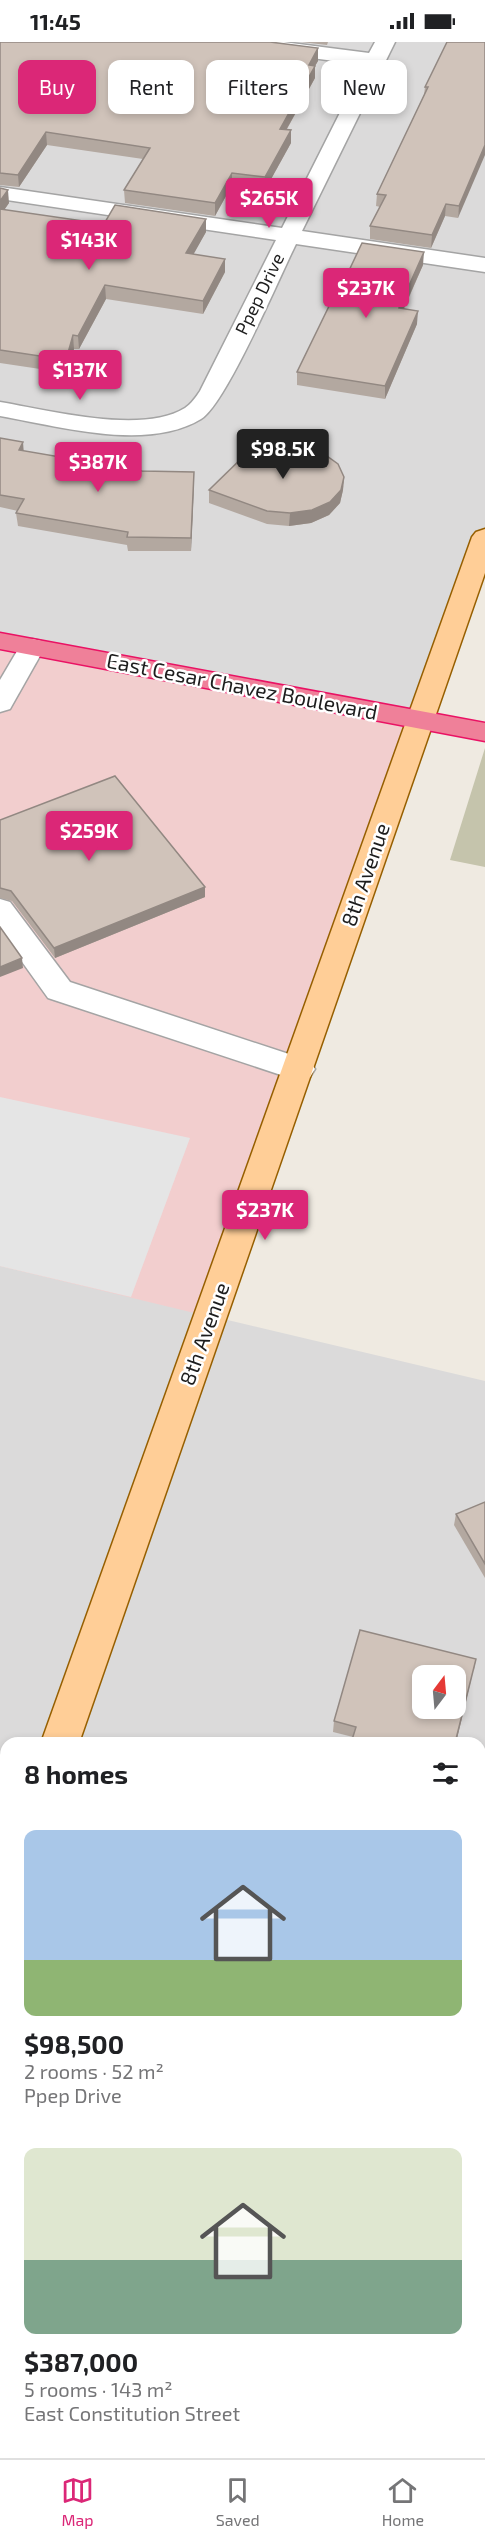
<!DOCTYPE html>
<meta charset="utf-8">
<style>
:root{--surface:#fff;--page:#f2f2f2;--text:#202124;--muted:#757577;--line:#e0e0e0;--accent:#db2777}
body{margin:0;font-family:"Exo 2",sans-serif;background:var(--page);color:var(--text);height:100vh;display:flex;flex-direction:column;font-size:22px;white-space:nowrap}
*{box-sizing:border-box;margin:0}
p{font-size:20px;color:var(--muted)}
.icon{flex:none;width:33px;height:33px;fill:none;stroke:currentColor;stroke-width:2;stroke-linecap:round;stroke-linejoin:round}
.map{position:relative;flex:1;overflow:hidden}
.sheet{position:absolute;left:0px;top:1695px;width:486px;height:722px;display:flex;flex-direction:column;background:var(--surface);border-radius:18px 18px 0 0;box-shadow:0 3px 9px #0003}
.sheet>*{flex:none}
.hud{position:absolute;left:18px;top:18px;width:450px;height:54px;display:flex;gap:12px}
.needle{width:39px;rotate:16deg}
.controls{position:absolute;left:412px;top:1623px;display:grid;gap:12px}
.controls a{display:grid;place-items:center;width:54px;height:54px;border-radius:12px;background:var(--surface);box-shadow:0 3px 9px #0003;font-size:30px}
.price{position:absolute;translate:-50% -51px;padding:0 14px;border-radius:6px;background:var(--accent);color:#fff;font-size:20px;line-height:39px;filter:drop-shadow(0 2px 3px #0008)}
.price::after{content:'';position:absolute;left:50%;top:36px;width:18px;height:14px;margin-left:-9px;background:inherit;clip-path:polygon(0 0,100% 0,50% 100%)}
.price.current{background:#222;color:#fff}
ul{padding:0;list-style:none}
li{display:grid;align-content:center;gap:12px;height:318px;padding:0 24px}
li span{display:grid;place-items:center;height:186px;border-radius:12px;color:#555}
li>.icon{margin-inline-start:auto}
span .icon{width:108px;height:108px;fill:#fffc;stroke-width:1}
li b{font-size:26px}
h2{display:flex;justify-content:space-between;align-items:center;height:72px;padding:0 24px;font-size:26px}
.chip{padding:0 21px;border-radius:12px;background:var(--surface);box-shadow:0 3px 9px #0003;font-size:21px;line-height:54px}
.chip.current{background:var(--accent);color:#fff}
.status{display:flex;justify-content:space-between;align-items:center;height:42px;padding:0 30px;background:var(--surface);direction:ltr}
.status svg{height:16px;fill:currentColor}
.menu{display:flex;justify-content:space-around;align-items:center;height:84px;border-top:2px solid var(--line);background:var(--surface);font-size:16px;color:var(--muted)}
.menu a{display:grid;justify-items:center;gap:3px}
.menu .current{color:var(--accent)}
.map>svg:first-child{display:block}
</style>
<div class="status"><b>11:45</b><svg viewBox="0 0 49 12"><path d="M0 12V9h3v3zM5 12V6h3v6zM10 12V3h3v9zM15 12V0h3v12zM26 1h20v11H26zM47 4h2v5h-2z"/></svg></div>
<div class="map">
<svg width="485" height="2416" viewBox="0 0 485 2416">
<rect width="100%" height="100%" fill="#efeae1"/>
<g fill="#dbdada" fill-rule="evenodd">
<path d="M0 0H485V498L421 678 0 602Z"/>
<path d="M0 1224 485 1339V2416H0ZM423 1634H456V1666H423ZM6 1701H480V2410H6Z"/>
</g>
<path fill="#f2cece" d="M0 602 421 678 211 1275 0 1224Z"/>
<path fill="#c5c4ac" d="M485 706V825L450 818Z"/>
<path fill="#e5e5e5" d="M0 1055 190 1096 131 1255 0 1224Z"/>
<g fill="none" stroke-linecap="round" stroke-linejoin="round">
<defs>
<g id="minor">
<path d="M228 0H283L369 11 375 0H395L302 189 485 216V230L296 202C280 234 226 362 201 377 147 410 58 384 0 374V360C48 368 142 393 185 366 191 362 196 355 200 349L276 198 0 157V145L282 186 364 23 238 6 231 4Z"/>
<path d="M32 597 41 599 45 605 10 667 0 670V638L23 599Z"/>
<path d="M0 857 10 860 70 940 310 1019 315 1027 310 1035 299 1039 48 956 0 889Z"/>
<path d="M0 2347 6 2348V2394L0 2393Z"/>
<path d="M485 2366V2416H457L458 2410H480V2368Z"/>
<path d="M106 2410H168L170 2416H108Z"/>
</g>
<g id="major">
<path d="M485 487V531L79 1701H41L472 495 476 490Z"/>
<path d="M6 1833V1886L0 1889V1835Z"/>
</g>
<path id="highway" d="M0 591 485 681V699L0 607Z"/>
</defs>
<use href="#minor" stroke="#a4a4a4" stroke-width="3"/>
<use href="#major" stroke="#965f00" stroke-width="3"/>
<use href="#highway" stroke="#ea1264" stroke-width="3"/>
<use href="#minor" fill="#fff" fill-rule="evenodd"/>
<use href="#major" fill="#ffce97" fill-rule="evenodd"/>
<use href="#highway" fill="#ef8099" fill-rule="evenodd"/>
</g>
<g fill="#b3a8a0">
<path d="M0 0 318 19 315 24V36L287 87 291 101 265 148 232 143 215 174 125 161 124 148 143 117 47 103 19 145 0 143Z"/>
<path d="M301 0H328L327 3Z"/>
<path d="M485 0 458 176 445 174 431 206 370 197V184L380 165 376 164 377 152 424 53 425 45Z"/>
<path d="M0 146 9 161 4 168 104 182 206 177V190L193 212 225 230 203 272 106 257 79 307H74L67 331 0 321Z"/>
<path d="M423 223 404 267 417 282 385 357 297 343V330L336 256Z"/>
<path d="M0 396 24 409 142 429 194 430 191 509H128L127 503 18 484 16 471 18 469 0 465Z"/>
<path d="M344 435 343 448 340 461 329 473 311 481 289 484 267 482 209 461V448Z"/>
<path d="M0 778 205 845V855L55 916 12 859 0 856Z"/>
<path d="M485 1460V1536L454 1483 456 1472Z"/>
<path d="M476 1617 474 1628 353 1695 333 1690 334 1679Z"/>
</g>
<g fill="#928882">
<path d="M318 6V19L315 24V36L280 99V87L309 23Z"/>
<path d="M291 88V101L265 148V135Z"/>
<path d="M46 90 47 103 19 145 18 133Z"/>
<path d="M485 103V113L458 176 459 164Z"/>
<path d="M232 131V143L215 174V161Z"/>
<path d="M8 148 9 161 0 174V159Z"/>
<path d="M446 162 445 174 431 206 432 193Z"/>
<path d="M206 177V190L187 224 186 211Z"/>
<path d="M424 210 423 223 398 279 399 266Z"/>
<path d="M225 217V230L203 272V259Z"/>
<path d="M105 243 106 257 79 307 78 294Z"/>
<path d="M418 269 417 282 385 357V344Z"/>
<path d="M73 293 74 307 67 331 66 318Z"/>
<path d="M23 400 24 413 19 408Z"/>
<path d="M194 430V443L191 509V496Z"/>
<path d="M344 435 343 448 340 461 329 473 311 481 289 484 290 471Z"/>
<path d="M205 845V855L55 916 54 906Z"/>
<path d="M22 916 23 926 0 935V925Z"/>
<path d="M476 1617 456 1701H455Z"/>
</g>
<g fill="#d0c3ba" stroke="#928882" stroke-width="1.5" fill-rule="evenodd">
<path d="M0 0H270L318 6 309 23 315 24 280 87 291 88 265 135 232 131 215 161 124 148 150 106 46 90 18 133 0 131Z"/>
<path d="M447 0H485V103L459 164 446 162 432 193 370 184 386 153 377 152 428 45H425Z"/>
<path d="M0 146 8 148 0 159Z"/>
<path d="M115 163 206 177 186 211 225 217 203 259 105 243 78 294 73 293 66 318 0 308V167L104 182Z"/>
<path d="M362 201 424 210 399 266 418 269 385 344 297 330 333 256H336Z"/>
<path d="M0 396 23 400 19 408 142 429 194 430 191 496 127 495 128 490 16 471 24 457 0 453Z"/>
<path d="M283 403 305 405 324 412 338 422 344 435 341 448 330 460 312 468 290 471 267 469 209 448 244 414 262 406Z"/>
<path d="M115 734 205 845 54 906 11 849 0 846V778Z"/>
<path d="M0 885 22 916 0 925Z"/>
<path d="M485 1460V1522L456 1472Z"/>
<path d="M360 1588 476 1617 455 1701H351L356 1685 334 1679ZM423 1634H456V1666H423Z"/>
<path d="M480 1786 485 1787 480 1811Z"/>
</g>
<g text-anchor="middle" stroke-width="5" stroke-linejoin="round" paint-order="stroke">
<g font-size="18" fill="#1d1d1d" stroke="#fff">
<text transform="translate(260 252) rotate(-64)" y="6">Ppep Drive</text>
</g>
<g font-size="21" fill="#1d1d1d" stroke="#fff">
<text transform="translate(242 645) rotate(11)" y="7">East Cesar Chavez Boulevard</text>
<text transform="translate(366 833) rotate(-71)" y="7">8th Avenue</text>
<text transform="translate(205 1292) rotate(-70)" y="7">8th Avenue</text>
</g>
</g>
</svg>
<div class="controls">
<a><svg class="needle" viewBox="-14 -14 28 28"><path d="M0-13l5 13h-10z" fill="#e53935"/><path d="M0 13l5-13h-10z" fill="#757577"/></svg></a>
</div>
<b class="price" style="left:269px;top:187px">$265K</b>
<b class="price" style="left:89px;top:229px">$143K</b>
<b class="price" style="left:366px;top:277px">$237K</b>
<b class="price" style="left:80px;top:359px">$137K</b>
<b class="price current" style="left:283px;top:438px">$98.5K</b>
<b class="price" style="left:98px;top:451px">$387K</b>
<b class="price" style="left:89px;top:820px">$259K</b>
<b class="price" style="left:265px;top:1199px">$237K</b>
<div class="hud">
<a class="chip current">Buy</a>
<a class="chip">Rent</a>
<a class="chip">Filters</a>
<a class="chip">New</a>
</div>
<section class="sheet">
<h2>8 homes<svg class="icon" aria-label="filters" viewBox="0 0 24 24"><path d="M4 7h16M4 17h16"/><circle cx="9" cy="7" r="2"/><circle cx="15" cy="17" r="2"/></svg></h2>
<ul>
<li><span style="background:linear-gradient(#a9c7e8 70%,#8fb573 0)"><svg class="icon" aria-label="home" viewBox="0 0 24 24"><path d="M3 11l9-7 9 7M6 9v11h12V9"/></svg></span><div><b>$98,500</b><p>2 rooms · 52 m²</p><p>Ppep Drive</p></div></li>
<li><span style="background:linear-gradient(#dfe7d0 60%,#7fa58c 0)"><svg class="icon" aria-label="home" viewBox="0 0 24 24"><path d="M3 11l9-7 9 7M6 9v11h12V9"/></svg></span><div><b>$387,000</b><p>5 rooms · 143 m²</p><p>East Constitution Street</p></div></li>
</ul>
</section>
</div>
<nav class="menu">
<a class="current"><svg class="icon" aria-label="map" viewBox="0 0 24 24"><path d="M3 6l6-2 6 2 6-2v14l-6 2-6-2-6 2zM9 4v14M15 6v14"/></svg>Map</a>
<a><svg class="icon" aria-label="saved" viewBox="0 0 24 24"><path d="M7 4h10v16l-5-4-5 4z"/></svg>Saved</a>
<a><svg class="icon" aria-label="home" viewBox="0 0 24 24"><path d="M3 11l9-7 9 7M6 9v11h12V9"/></svg>Home</a>
</nav>
